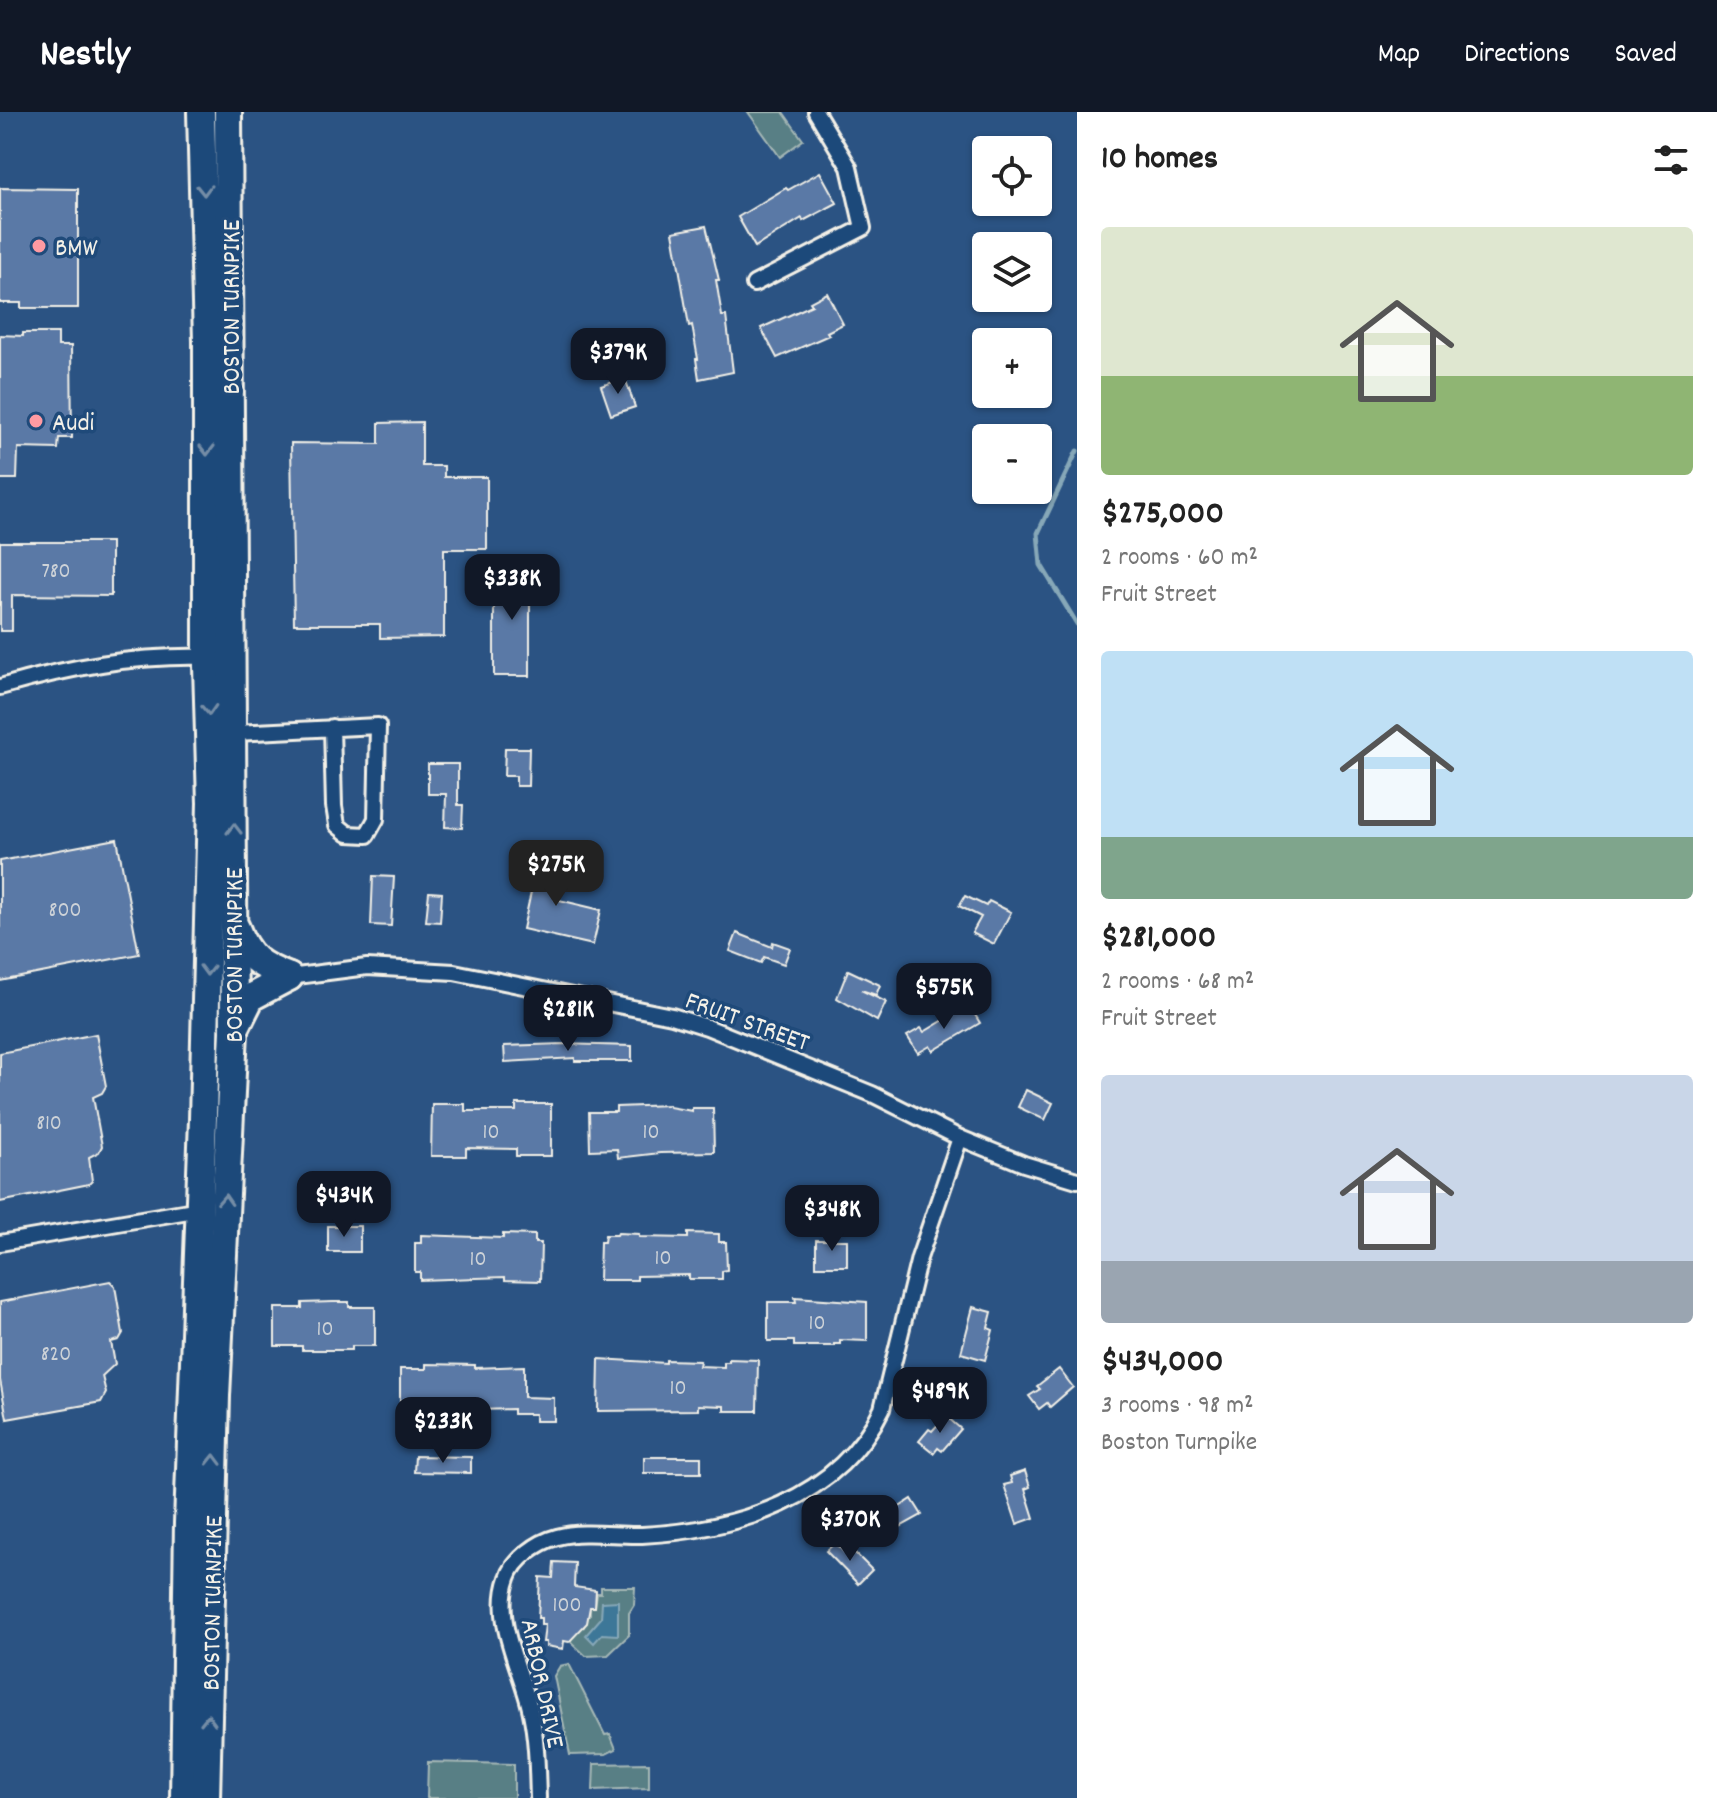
<!DOCTYPE html>
<meta charset="utf-8">
<style>
:root{--surface:#fff;--page:#f6f6f6;--text:#222;--muted:#767676;--accent:#111827}
body{margin:0;font-family:Dekko,sans-serif;background:var(--page);color:var(--text);height:100vh;display:flex;flex-direction:column;font-size:30px;white-space:nowrap}
*{box-sizing:border-box;margin:0}
p{font-size:26px;color:var(--muted)}
.icon{flex:none;width:44px;height:44px;fill:none;stroke:currentColor;stroke-width:2;stroke-linecap:round;stroke-linejoin:round}
.map{position:relative;flex:1;overflow:hidden}
.side{display:flex;flex-direction:column;background:var(--surface);width:640px}
.side>*{flex:none}
.buttons{position:absolute;left:972px;top:24px;display:grid;gap:16px}
.buttons a{display:grid;place-items:center;width:80px;height:80px;border-radius:8px;background:var(--surface);box-shadow:0 2px 6px #0004;font-size:40px}
.price{position:absolute;translate:-50% -68px;padding:0 18px;border-radius:16px;background:var(--accent);color:#fff;font-size:26px;line-height:52px;filter:drop-shadow(0 2px 4px #0008)}
.price::after{content:'';position:absolute;left:50%;top:48px;width:24px;height:18px;margin-left:-12px;background:inherit;clip-path:polygon(0 0,100% 0,50% 100%)}
.price.current{background:#222;color:#fff}
ul{padding:0;list-style:none}
li{display:grid;align-content:center;gap:16px;height:424px;padding:0 24px}
li span{display:grid;place-items:center;height:248px;border-radius:8px;color:#555}
li>.icon{margin-inline-start:auto}
span .icon{width:144px;height:144px;fill:#fffc;stroke-width:1}
li b{font-size:34px}
h2{display:flex;justify-content:space-between;align-items:center;height:96px;padding:0 24px;font-size:34px}
header{display:flex;align-items:center;gap:48px;box-sizing:border-box;height:112px;padding:0 40px;background:var(--accent);color:#fff}
header strong{font-size:38px}
nav{display:flex;gap:44px;margin-inline-start:auto;font-size:28px}
main{display:flex;flex:1;min-height:0}
.map>svg:first-child{display:block}
</style>
<header>
<strong>Nestly</strong>
<nav><a>Map</a><a>Directions</a><a>Saved</a></nav>
</header>
<main>
<div class="map">
<svg width="1077" height="1686" viewBox="0 0 1077 1686">
<rect width="100%" height="100%" fill="#2b5383"/>
<filter id="ink" filterUnits="userSpaceOnUse"><feTurbulence type="fractalNoise" baseFrequency=".0125" numOctaves="2"/><feDisplacementMap in="SourceGraphic" scale="16" xChannelSelector="R" yChannelSelector="G"/><feConvolveMatrix kernelMatrix="1 2 1 2 8 2 1 2 1" color-interpolation-filters="sRGB"/></filter>
<g filter="url(#ink)">
<g fill="#587f85" stroke="#a6b8b6" stroke-width="2">
<path d="M748 0H783L803 28 780 45Z"/>
<path d="M601 1475H635L634 1493 629 1501V1523L608 1543 586 1544 571 1530 572 1518 584 1515 587 1502H590V1495H595L597 1481H601Z"/>
<path d="M569 1552 605 1623 610 1622 616 1637 606 1642 570 1643 554 1564 560 1554Z"/>
<path d="M428 1650 514 1652V1686H427Z"/>
<path d="M649 1651V1676L593 1678 594 1652Z"/>
</g>
<path fill="#3e7798" stroke="#87a8b8" stroke-width="2" d="M618 1489V1523L602 1522 594 1531 586 1523 601 1506 602 1490Z"/>
<g fill="none" stroke-linecap="round" stroke-linejoin="round">
<path stroke="#87a8b8" stroke-width="5" d="M1077 339 1038 421 1041 453 1077 512"/>
</g>
<g fill="#5a79a6" stroke="#f4f1e8" stroke-width="2">
<path d="M820 60 837 91 803 109 802 106 755 135 738 105 786 76 788 78Z"/>
<path d="M0 76 78 77V196H21V191H0Z"/>
<path d="M706 114 719 168H716L722 204H726L733 260 699 267 696 247H698L692 213 689 214 673 120Z"/>
<path d="M827 181 843 212 827 220 829 223 777 246 761 216 812 193 810 190Z"/>
<path d="M23 221H58V234H71L72 326H59L58 337 18 336 17 367H0V223L23 224Z"/>
<path d="M625 266 635 295 611 303 601 274Z"/>
<path d="M422 310V354H444V365H487V437H444V525L380 526V512H294L291 331 379 332V311Z"/>
<path d="M0 430H111V484L12 483V519H0Z"/>
<rect x="494" y="457" width="36" height="107"/>
<path d="M505 636H529L528 674H516V664H504Z"/>
<path d="M428 652H458V693H463L462 716 445 715 446 682H428Z"/>
<path d="M117 727 139 842 0 869V749Z"/>
<path d="M530 751 558 755 555 787 601 798 593 833 523 817 533 771 516 769 517 755 529 756Z"/>
<path d="M373 764 394 765 391 814 371 813Z"/>
<path d="M429 780 442 781 440 810 426 809Z"/>
<path d="M965 784 986 794 989 789 1011 800 994 832 972 821 981 805 959 794Z"/>
<path d="M737 821 772 835 773 830 790 836 784 852 764 845 761 851 730 839Z"/>
<path d="M848 858 880 873 876 883 861 878 886 890 877 909 837 886Z"/>
<path d="M969 893 980 911 933 939 930 934 918 941 907 924 921 916 924 920Z"/>
<path d="M96 922 106 974 102 981 93 985 102 1034 99 1040 89 1045 92 1069 89 1072 0 1090V941Z"/>
<path d="M562 932 632 934V949H575V946L505 950 504 934Z"/>
<path d="M1026 978 1053 991 1045 1008 1018 995Z"/>
<path d="M432 992H465V999H516V992H551V1044H516V1037L466 1036V1044H431Z"/>
<path d="M669 993V995L692 999V996H713L714 1040 660 1041 618 1046 617 1037 590 1038 589 1000H616V995Z"/>
<rect x="328" y="1114" width="32" height="26"/>
<path d="M618 1121 639 1122V1125L688 1126V1121L719 1122V1130H726L727 1158 722 1159V1167H689V1163L637 1164V1168H599L600 1130H604L605 1123H617Z"/>
<path d="M503 1122 535 1123V1131H541L540 1169 505 1168V1165L420 1168V1160H415V1131H421V1123L503 1126Z"/>
<rect x="816" y="1128" width="31" height="26"/>
<path d="M110 1169 115 1174 123 1221 119 1228 111 1230 115 1252 102 1264 106 1281 101 1290 7 1307 0 1268V1190Z"/>
<path d="M795 1185 867 1190V1229L840 1228V1232H834V1234H794V1229H768V1190H796Z"/>
<path d="M333 1190H349V1195H375V1234H352V1238H302V1234H275V1196H302V1191Z"/>
<path d="M973 1195 992 1200 988 1216 993 1218 985 1248 961 1241Z"/>
<path d="M599 1247 666 1251V1248L700 1249 699 1254 724 1255V1250H729V1247L758 1248 757 1299H724V1294L698 1293V1298L598 1299Z"/>
<path d="M426 1252 475 1253V1256L524 1254V1285L554 1286V1309H535V1302H513V1297L478 1298V1301L426 1300V1295H400V1257H426Z"/>
<path d="M1059 1257 1073 1275 1050 1295 1047 1291 1039 1297 1029 1284 1040 1277 1037 1274Z"/>
<path d="M946 1304 961 1317 942 1339 938 1336 934 1341 919 1329 929 1317 932 1319Z"/>
<path d="M415 1344 471 1345V1361L414 1360Z"/>
<rect x="644" y="1345" width="57" height="16"/>
<path d="M1025 1359 1030 1375 1025 1377 1034 1406 1017 1412 1004 1373 1012 1371 1010 1364Z"/>
<path d="M912 1387 922 1403 882 1425 870 1405 883 1397 887 1403Z"/>
<path d="M835 1431 849 1445 854 1440 872 1458 858 1472 826 1439Z"/>
<path d="M554 1450 575 1451 574 1475 596 1478 595 1495H590L587 1511 569 1530 564 1529 563 1537 546 1534V1530H543L545 1513H541V1506H538L540 1465 553 1466Z"/>
</g>
<g fill="none" stroke-linecap="round" stroke-linejoin="round">
<defs>
<g id="street">
<path d="M754 172 863 116 849 55 816 0"/>
<path d="M0 575C69 555 135 543 207 545"/>
<path d="M234 621 378 614 376 707 367 723 348 722 337 713 334 694 332 615"/>
<path d="M289 865 367 855 454 860 672 904 707 915 872 982 960 1026 1024 1052 1077 1068"/>
<path d="M0 1131 200 1097"/>
<path d="M538 1686C537 1658 537 1629 531 1601 523 1559 492 1510 508 1466 514 1447 538 1430 557 1425 584 1418 615 1424 642 1423 737 1418 838 1388 882 1297L919 1146 960 1026"/>
</g>
<g id="highway">
<path d="M236 816C247 846 260 854 289 865"/>
<path d="M236 915 251 885 289 865"/>
<path d="M184 1686 188 1411 203 1007 211 691 207 554V229L201 0"/>
<path d="M206 1686 216 1284 234 920 228 0"/>
</g>
</defs>
<use href="#street" stroke="#f4f1e8" stroke-width="20"/>
<use href="#highway" stroke="#f4f1e8" stroke-width="32"/>
<use href="#street" stroke="#1f4a7a" stroke-width="14"/>
<use href="#highway" stroke="#1f4a7a" stroke-width="26"/>
</g>
<defs><path id="oneway-chevron" d="M-2-3.5L2.5 0L-2 3.5" fill="none" stroke-width="1.6" stroke-linecap="round" stroke-linejoin="round" transform="scale(2)"/></defs>
<g stroke="#748da6">
<use href="#oneway-chevron" transform="translate(204 78) rotate(89)"/>
<use href="#oneway-chevron" transform="translate(207 338) rotate(90)"/>
<use href="#oneway-chevron" transform="translate(209 598) rotate(87)"/>
<use href="#oneway-chevron" transform="translate(234 717) rotate(-90)"/>
<use href="#oneway-chevron" transform="translate(207 858) rotate(91)"/>
<use href="#oneway-chevron" transform="translate(225 1088) rotate(-87)"/>
<use href="#oneway-chevron" transform="translate(214 1348) rotate(-89)"/>
<use href="#oneway-chevron" transform="translate(208 1608) rotate(-89)"/>
</g>
</g>
<g fill="#ff9aa2" stroke="#1f4a7a" stroke-width="3">
<circle cx="39" cy="134" r="8"/>
<circle cx="36" cy="309" r="8"/>
</g>
<g text-anchor="middle" stroke-width="7" stroke-linejoin="round" paint-order="stroke">
<g font-size="22" fill="#ced3d8">
<text x="56" y="465">780</text>
<text x="65" y="804">800</text>
<text x="49" y="1017">810</text>
<text x="491" y="1026">10</text>
<text x="651" y="1026">10</text>
<text x="663" y="1152">10</text>
<text x="478" y="1153">10</text>
<text x="817" y="1217">10</text>
<text x="325" y="1223">10</text>
<text x="56" y="1248">820</text>
<text x="678" y="1282">10</text>
<text x="567" y="1499">100</text>
</g>
<g font-size="26" fill="#f4f1e8" stroke="#1f4a7a" text-anchor="start">
<text x="55" y="143">BMW</text>
<text x="52" y="318">Audi</text>
</g>
<g font-size="26" fill="#f4f1e8" stroke="#1f4a7a">
<text transform="translate(230 195) rotate(-90)" y="9">BOSTON TURNPIKE</text>
<text transform="translate(233 843) rotate(-90)" y="9">BOSTON TURNPIKE</text>
<text transform="translate(748 908) rotate(20)" y="9">FRUIT STREET</text>
<text transform="translate(211 1491) rotate(-89)" y="9">BOSTON TURNPIKE</text>
<text transform="translate(544 1571) rotate(78)" y="9">ARBOR DRIVE</text>
</g>
</g>
</svg>
<div class="buttons">
<a><svg class="icon" aria-label="locate" viewBox="0 0 24 24"><circle cx="12" cy="12" r="6"/><path d="M12 2v4M12 18v4M2 12h4M18 12h4"/></svg></a>
<a><svg class="icon" aria-label="layers" viewBox="0 0 24 24"><path d="M12 4l9 5-9 5-9-5zM3 14l9 5 9-5"/></svg></a>
<a>+</a>
<a>−</a>
</div>
<b class="price" style="left:618px;top:284px">$379K</b>
<b class="price" style="left:512px;top:510px">$338K</b>
<b class="price current" style="left:556px;top:796px">$275K</b>
<b class="price" style="left:944px;top:919px">$575K</b>
<b class="price" style="left:568px;top:941px">$281K</b>
<b class="price" style="left:344px;top:1127px">$434K</b>
<b class="price" style="left:832px;top:1141px">$348K</b>
<b class="price" style="left:940px;top:1323px">$489K</b>
<b class="price" style="left:443px;top:1353px">$233K</b>
<b class="price" style="left:850px;top:1451px">$370K</b>
</div>
<section class="side">
<h2>10 homes<svg class="icon" aria-label="filters" viewBox="0 0 24 24"><path d="M4 7h16M4 17h16"/><circle cx="9" cy="7" r="2"/><circle cx="15" cy="17" r="2"/></svg></h2>
<ul>
<li><span style="background:linear-gradient(#dfe7d0 60%,#8fb573 0)"><svg class="icon" aria-label="home" viewBox="0 0 24 24"><path d="M3 11l9-7 9 7M6 9v11h12V9"/></svg></span><div><b>$275,000</b><p>2 rooms · 60 m²</p><p>Fruit Street</p></div></li>
<li><span style="background:linear-gradient(#bfe0f5 75%,#7fa58c 0)"><svg class="icon" aria-label="home" viewBox="0 0 24 24"><path d="M3 11l9-7 9 7M6 9v11h12V9"/></svg></span><div><b>$281,000</b><p>2 rooms · 68 m²</p><p>Fruit Street</p></div></li>
<li><span style="background:linear-gradient(#c9d6e8 75%,#9aa5b1 0)"><svg class="icon" aria-label="home" viewBox="0 0 24 24"><path d="M3 11l9-7 9 7M6 9v11h12V9"/></svg></span><div><b>$434,000</b><p>3 rooms · 98 m²</p><p>Boston Turnpike</p></div></li>
</ul>
</section>
</main>
